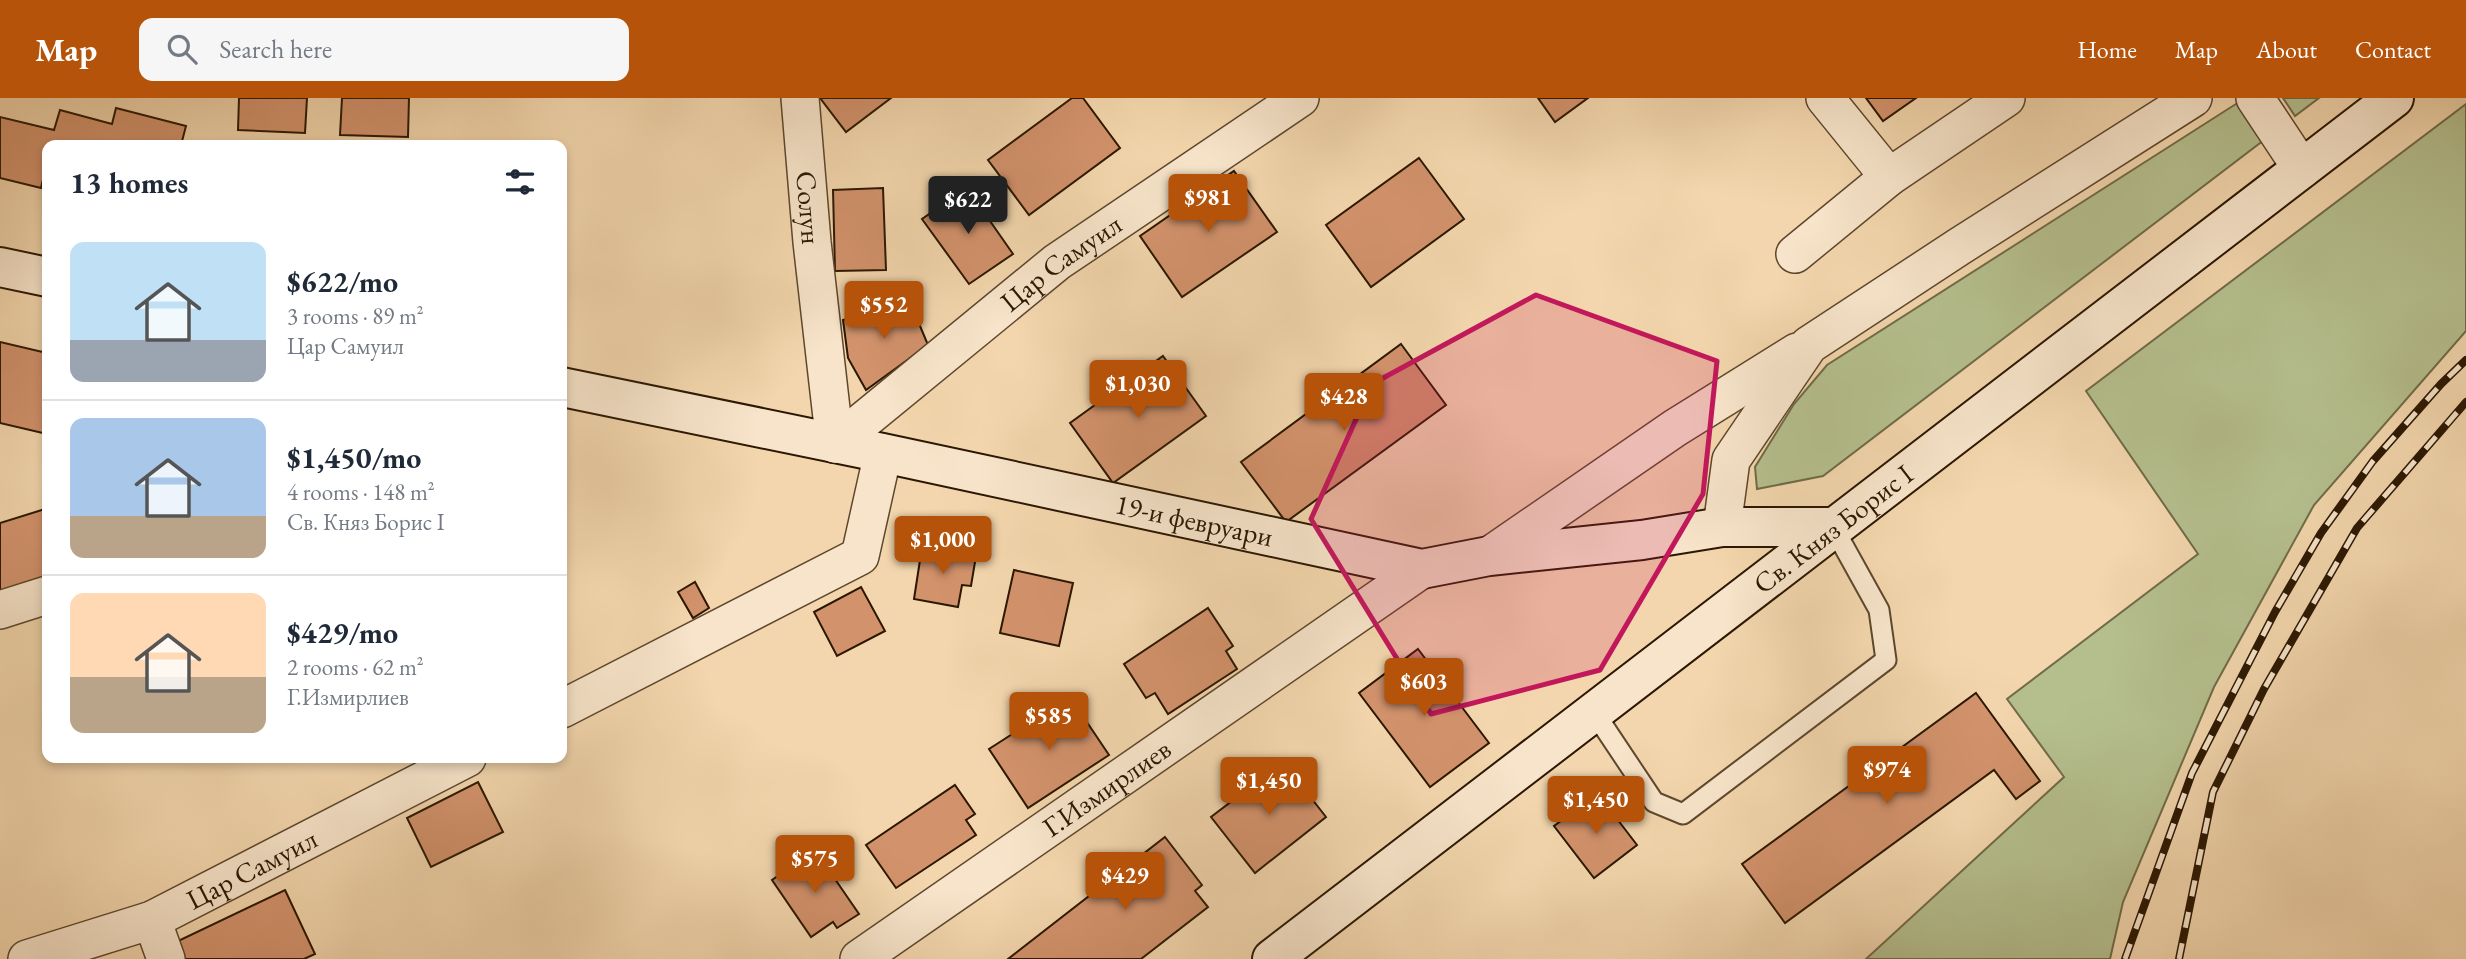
<!DOCTYPE html>
<meta charset="utf-8">
<style>
:root{--surface:#fff;--page:#f6f6f7;--text:#1f2937;--muted:#747a83;--line:#e0e1e3;--accent:#b45309}
body{margin:0;font-family:"EB Garamond",serif;background:var(--page);color:var(--text);height:100vh;display:flex;flex-direction:column;font-size:26px;white-space:nowrap}
*{box-sizing:border-box;margin:0}
p{font-size:23px;color:var(--muted)}
.icon{flex:none;width:38px;height:38px;fill:none;stroke:currentColor;stroke-width:2;stroke-linecap:round;stroke-linejoin:round}
.map{position:relative;flex:1;overflow:hidden}
.sheet{position:absolute;left:42px;top:42px;width:525px;height:623px;display:flex;flex-direction:column;background:var(--surface);border-radius:14px;box-shadow:0 4px 10px #0003}
.sheet>*{flex:none}
.price{position:absolute;translate:-50% -60px;padding:0 16px;border-radius:7px;background:var(--accent);color:#fff;font-size:23px;line-height:46px;filter:drop-shadow(0 2px 4px #0008)}
.price::after{content:'';position:absolute;left:50%;top:42px;width:21px;height:16px;margin-left:-10px;background:inherit;clip-path:polygon(0 0,100% 0,50% 100%)}
.price.current{background:#222;color:#fff}
ul{padding:0;list-style:none}
li{display:flex;align-items:center;gap:21px;height:175px;padding:0 28px}
li+li{border-top:2px solid var(--line)}
li span{display:grid;place-items:center;flex:none;width:196px;height:140px;border-radius:14px;color:#555}
li>.icon{margin-inline-start:auto}
span .icon{width:84px;height:84px;fill:#fffc;stroke-width:1}
li b{font-size:30px}
h2{display:flex;justify-content:space-between;align-items:center;height:84px;padding:0 28px;font-size:30px}
header{display:flex;align-items:center;gap:42px;box-sizing:border-box;height:98px;padding:0 35px;background:var(--accent);color:#fff}
header strong{font-size:33px}
nav{display:flex;gap:38px;margin-inline-start:auto;font-size:24px}
.search{width:490px;height:63px;background:var(--page);display:flex;align-items:center;gap:18px;box-sizing:border-box;padding:0 24px;border-radius:14px;color:var(--muted);font-size:26px}
.map>svg:first-child{display:block}
</style>
<header>
<strong>Map</strong>
<div class="search"><svg class="icon" aria-label="search" viewBox="0 0 24 24"><circle cx="10" cy="10" r="6"/><path d="M15 15l6 6"/></svg>Search here</div>
<nav><a>Home</a><a>Map</a><a>About</a><a>Contact</a></nav>
</header>
<div class="map">
<svg width="2466" height="861" viewBox="0 0 2466 861">
<rect width="100%" height="100%" fill="#f3d6ad"/>
<filter id="stains"><feTurbulence type="fractalNoise" baseFrequency=".00286" numOctaves="4"/><feColorMatrix values="0 0 0 0 .2 0 0 0 0 .09 0 0 0 0 .02 0 0 0 .5 -.17"/></filter>
<radialGradient id="worn" r=".72"><stop offset=".6" stop-color="#630" stop-opacity="0"/><stop offset="1" stop-color="#630" stop-opacity=".3"/></radialGradient>
<g fill="#b5bf8e" stroke="#706b48" stroke-width="2">
<path d="M2283 0H2319L2295 18Z"/>
<path d="M2239 4 2264 42 1823 378 1757 391 1755 369 1794 306 1827 267Z"/>
<path d="M2466 6V233L2314 407 2214 589 2123 804 2110 861H1866L2064 679 2007 601 2198 456 2086 293Z"/>
</g>
<g fill="#d2926c" stroke="#2b1702" stroke-width="2">
<path d="M239 0H307L305 35 238 32Z"/>
<path d="M342 0H409L408 39 340 37Z"/>
<path d="M820 0H891L846 34Z"/>
<path d="M1072 0H1083L1120 50 1029 117 988 62Z"/>
<path d="M1538 0H1588L1555 24Z"/>
<path d="M1866 0H1916L1883 23Z"/>
<path d="M116 10 186 28 181 47H47V73H45L41 90 0 80V19L54 32 60 12 112 26Z"/>
<path d="M1419 60 1464 121 1371 189 1326 127Z"/>
<path d="M1234 73 1277 134 1182 199 1140 138Z"/>
<path d="M883 90 886 172 835 173 833 92Z"/>
<path d="M967 90 1013 156 969 186 922 121Z"/>
<path d="M922 202 920 228 928 247 866 292 848 260 843 222Z"/>
<path d="M0 244 47 255V336L0 325Z"/>
<path d="M1401 246 1446 307 1286 424 1241 364Z"/>
<path d="M1163 258 1206 318 1113 385 1070 325Z"/>
<path d="M45 411 47 419V484L0 498V425Z"/>
<path d="M922 449 976 458 971 488 962 487 958 509 914 501Z"/>
<path d="M1014 472 1073 485 1059 548 1000 535Z"/>
<path d="M695 484 709 510 693 520 678 494Z"/>
<path d="M861 489 885 533 837 558 814 514Z"/>
<path d="M1208 510 1233 548 1226 553 1237 571 1168 616 1155 595 1146 600 1124 566Z"/>
<path d="M1418 551 1489 645 1430 689 1359 595Z"/>
<path d="M1976 595 2040 683 2016 701 1994 672 1785 825 1742 766Z"/>
<path d="M1070 599 1109 657 1028 710 989 651Z"/>
<path d="M1283 664 1326 719 1255 775 1211 719Z"/>
<path d="M478 684 503 734 431 769 407 720Z"/>
<path d="M955 687 975 716 966 722 976 737 896 790 866 747Z"/>
<path d="M1598 696 1637 747 1594 780 1554 728Z"/>
<path d="M1165 739 1202 787 1195 793 1208 809 1141 861H1008Z"/>
<path d="M815 752 859 816 837 830 833 824 811 839 772 782Z"/>
<path d="M285 792 315 856 304 861H184L176 844Z"/>
</g>
<g fill="none" stroke-linecap="round" stroke-linejoin="round">
<defs>
<path id="lane" d="M1594 614 1654 704 1683 716 1886 562 1879 512 1833 429"/>
<g id="street">
<path id="s1" d="M800 0 812 144 835 346"/>
<path d="M1825 0 1889 79"/>
<path d="M2255 0 2302 71"/>
<path d="M1795 156 1889 79 2006 0"/>
<path id="s2" d="M835 346 1057 164 1300 0"/>
<path d="M1722 429 1731 362 1809 247 1960 148 2193 0"/>
<path d="M1489 458 1675 330 1797 254"/>
<path d="M0 512 47 497"/>
<path d="M562 611 860 458 883 355"/>
<path d="M152 822 166 861"/>
<path id="s3" d="M27 861 152 822 467 660"/>
<path id="s4" d="M859 861 1422 471"/>
</g>
<g id="secondary">
<path d="M0 169 47 179"/>
<path id="s5" d="M562 289 883 355 1422 471 1489 458 1642 442 1722 429H1833"/>
<path id="s6" d="M1272 861 2394 0"/>
</g>
</defs>
<use href="#lane" stroke="#5d472d" stroke-width="23"/>
<use href="#street" stroke="#5d472d" stroke-width="40"/>
<use href="#secondary" stroke="#2b1702" stroke-width="42"/>
<use href="#lane" stroke="#f7e4ca" stroke-width="19"/>
<use href="#street" stroke="#f7e4ca" stroke-width="37"/>
<use href="#secondary" stroke="#f7e4ca" stroke-width="38"/>
<defs>
<g id="rail">
<path d="M2125 861 2192 675 2275 514 2321 435 2373 363 2441 286 2466 262"/>
<path d="M2179 861 2213 694 2264 591 2357 430 2466 304"/>
</g>
</defs>
<use href="#rail" stroke="#2b1702" stroke-width="8"/>
<use href="#rail" stroke="#f7e4ca" stroke-width="5" stroke-dasharray="16" stroke-linecap="butt"/>
</g>
<path fill="#c2185b" fill-opacity="0.2" stroke="#c2185b" stroke-width="5" stroke-linejoin="round" d="M1536 197 1717 263 1703 396 1600 572 1431 616 1311 421 1372 286Z"/>
<g text-anchor="middle" stroke-width="5" stroke-linejoin="round" paint-order="stroke">
<g font-size="28" fill="#2b1702" stroke="#f7e4ca">
<text dy="10" stroke="none"><textPath href="#s1" startOffset="110">Солун</textPath></text>
<text dy="10" stroke="none"><textPath href="#s2" startOffset="290">Цар Самуил</textPath></text>
<text dy="10" stroke="none"><textPath href="#s5" startOffset="646">19-и февруари</textPath></text>
<text dy="10" stroke="none"><textPath href="#s6" startOffset="707">Св. Княз Борис I</textPath></text>
<text dy="10" stroke="none"><textPath href="#s4" startOffset="301">Г.Измирлиев</textPath></text>
<text dy="10" stroke="none"><textPath href="#s3" startOffset="243">Цар Самуил</textPath></text>
</g>
</g>
<rect width="100%" height="100%" filter="url(#stains)"/>
<rect width="100%" height="100%" fill="url(#worn)"/>
</svg>
<b class="price" style="left:1208px;top:136px">$981</b>
<b class="price current" style="left:968px;top:138px">$622</b>
<b class="price" style="left:884px;top:243px">$552</b>
<b class="price" style="left:1138px;top:322px">$1,030</b>
<b class="price" style="left:1344px;top:335px">$428</b>
<b class="price" style="left:943px;top:478px">$1,000</b>
<b class="price" style="left:1424px;top:620px">$603</b>
<b class="price" style="left:1049px;top:654px">$585</b>
<b class="price" style="left:1887px;top:708px">$974</b>
<b class="price" style="left:1269px;top:719px">$1,450</b>
<b class="price" style="left:1596px;top:738px">$1,450</b>
<b class="price" style="left:815px;top:797px">$575</b>
<b class="price" style="left:1125px;top:814px">$429</b>
<section class="sheet">
<h2>13 homes<svg class="icon" aria-label="filters" viewBox="0 0 24 24"><path d="M4 7h16M4 17h16"/><circle cx="9" cy="7" r="2"/><circle cx="15" cy="17" r="2"/></svg></h2>
<ul>
<li><span style="background:linear-gradient(#bfe0f5 70%,#9aa5b1 0)"><svg class="icon" aria-label="home" viewBox="0 0 24 24"><path d="M3 11l9-7 9 7M6 9v11h12V9"/></svg></span><div><b>$622/mo</b><p>3 rooms · 89 m²</p><p>Цар Самуил</p></div></li>
<li><span style="background:linear-gradient(#a9c7e8 70%,#b9a48a 0)"><svg class="icon" aria-label="home" viewBox="0 0 24 24"><path d="M3 11l9-7 9 7M6 9v11h12V9"/></svg></span><div><b>$1,450/mo</b><p>4 rooms · 148 m²</p><p>Св. Княз Борис I</p></div></li>
<li><span style="background:linear-gradient(#ffd9b3 60%,#b9a48a 0)"><svg class="icon" aria-label="home" viewBox="0 0 24 24"><path d="M3 11l9-7 9 7M6 9v11h12V9"/></svg></span><div><b>$429/mo</b><p>2 rooms · 62 m²</p><p>Г.Измирлиев</p></div></li>
</ul>
</section>
</div>
